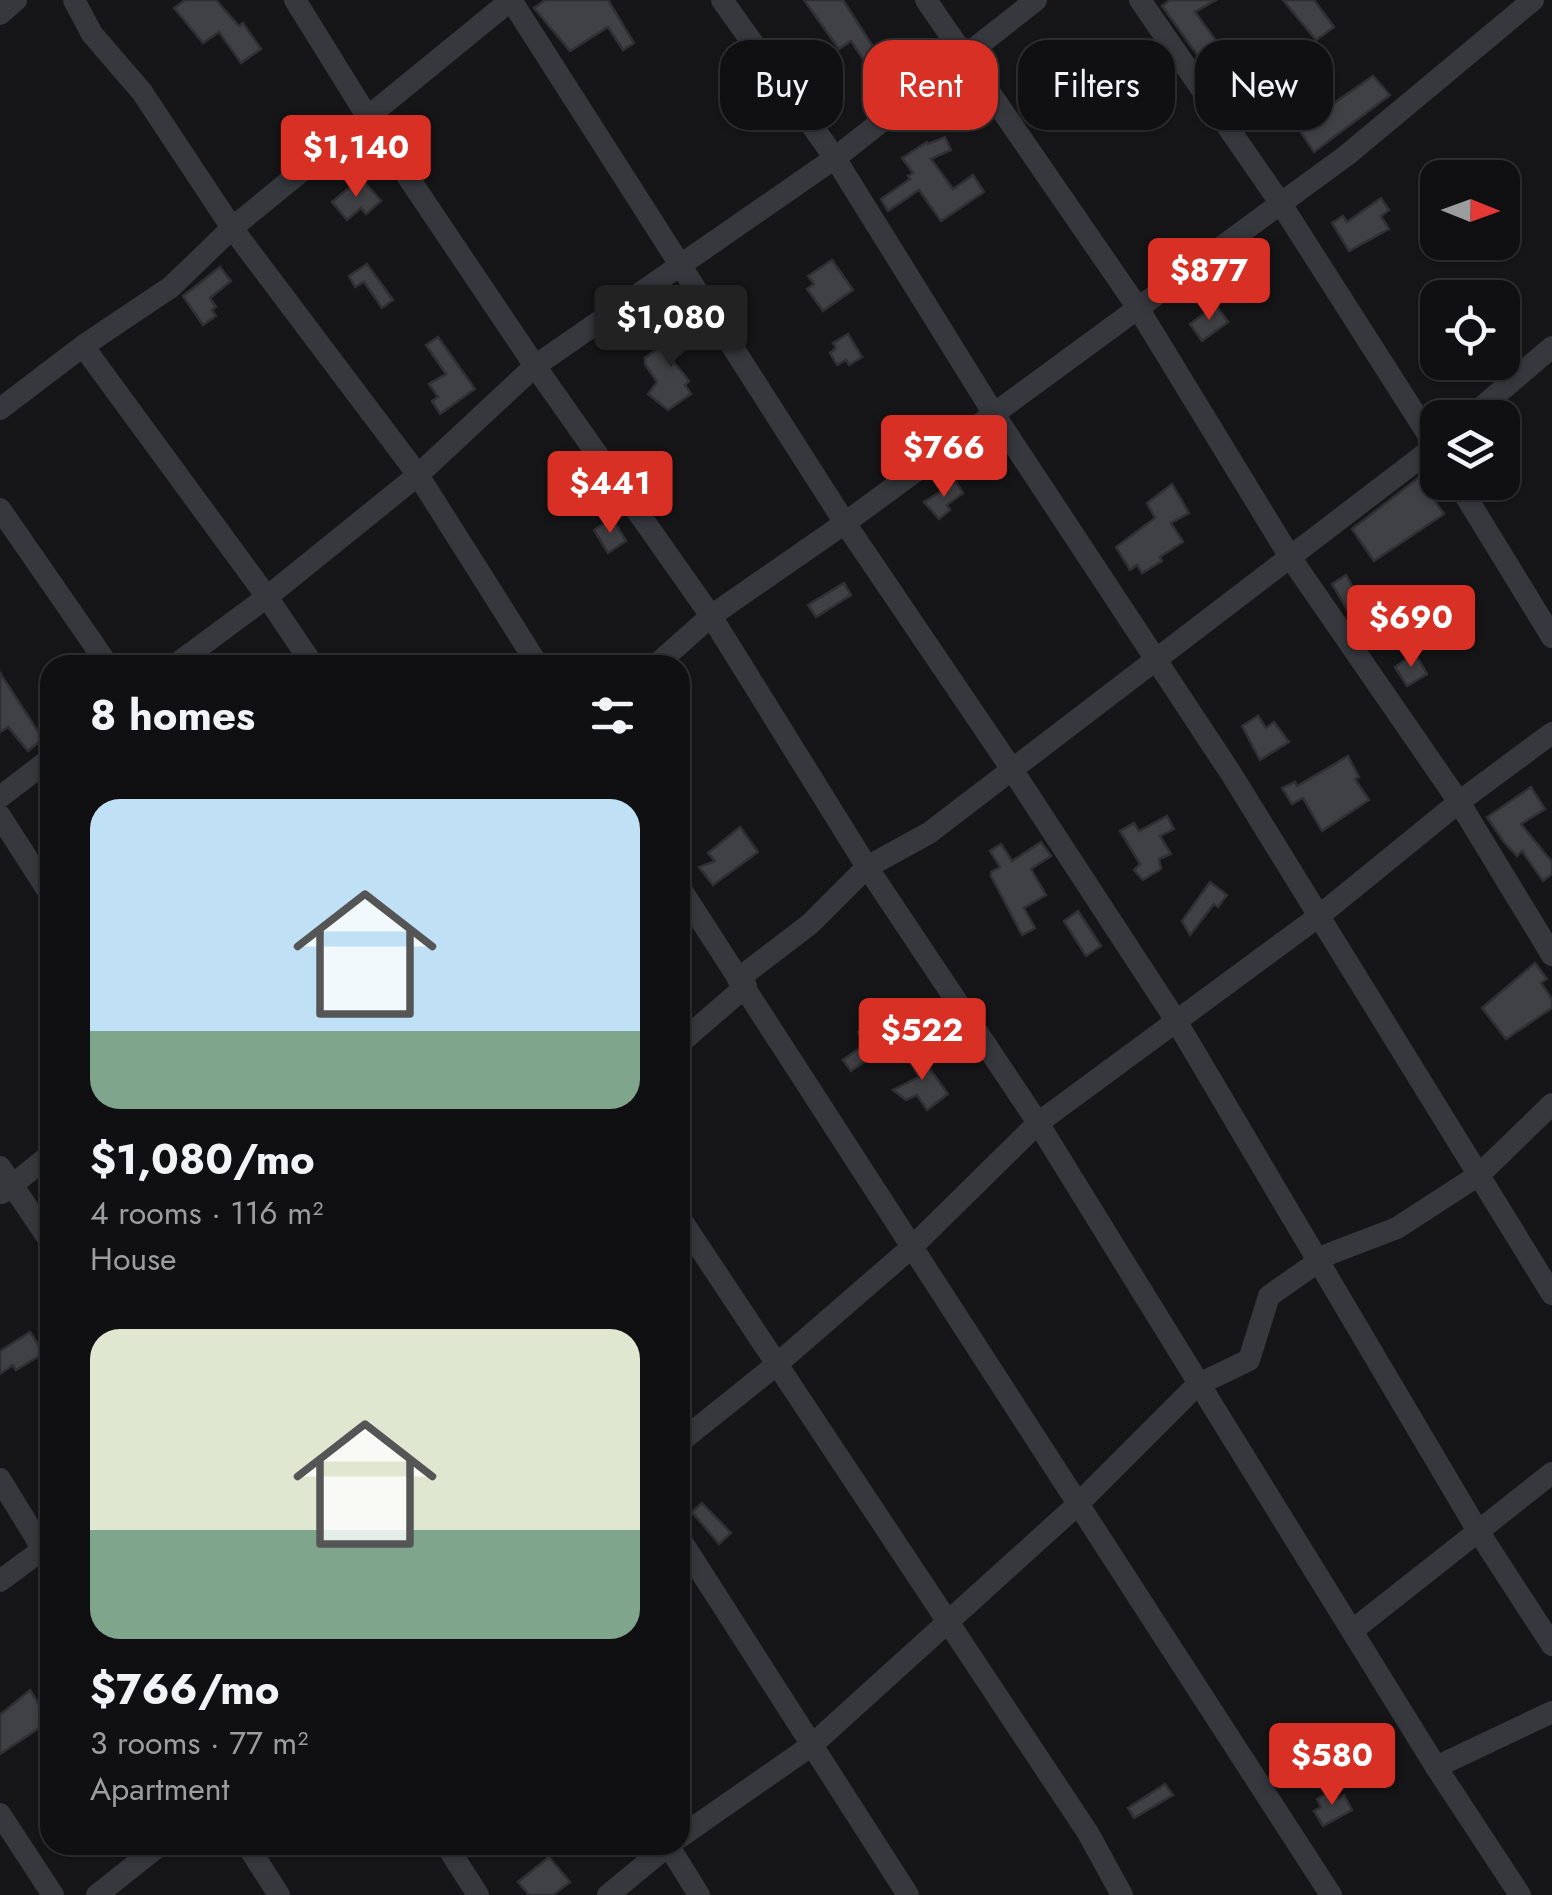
<!DOCTYPE html>
<meta charset="utf-8">
<style>
:root{--surface:#101012;--page:#19191b;--text:#f1f3f6;--muted:#9c9d9f;--line:#303032;--accent:#d93025}
body{margin:0;font-family:Jost,sans-serif;background:var(--page);color:var(--text);height:100vh;display:flex;flex-direction:column;font-size:38px;white-space:nowrap}
*{box-sizing:border-box;margin:0}
p{font-size:32px;color:var(--muted)}
.icon{flex:none;width:55px;height:55px;fill:none;stroke:currentColor;stroke-width:2;stroke-linecap:round;stroke-linejoin:round}
.map{position:relative;flex:1;overflow:hidden}
.side{position:absolute;left:40px;top:655px;width:650px;height:1200px;display:flex;flex-direction:column;background:var(--surface);border-radius:30px;box-shadow:0 2px 8px #0004,0 0 0 2px var(--line)}
.side>*{flex:none}
.guide{position:absolute;left:720px;top:40px;width:680px;height:90px;display:flex;gap:20px}
.needle{width:65px;rotate:91deg}
.tools{position:absolute;left:1420px;top:160px;display:grid;gap:20px}
.tools a{display:grid;place-items:center;width:100px;height:100px;border-radius:20px;background:var(--surface);box-shadow:0 2px 8px #0004,0 0 0 2px var(--line);font-size:50px}
.price{position:absolute;translate:-50% -85px;padding:0 22px;border-radius:10px;background:var(--accent);color:#fff;font-size:32px;line-height:65px;filter:drop-shadow(0 2px 5px #0008)}
.price::after{content:'';position:absolute;left:50%;top:60px;width:30px;height:22px;margin-left:-15px;background:inherit;clip-path:polygon(0 0,100% 0,50% 100%)}
.price.current{background:#222;color:#fff}
ul{padding:0;list-style:none}
li{display:grid;align-content:center;gap:20px;height:530px;padding:0 50px}
li span{display:grid;place-items:center;height:310px;border-radius:30px;color:#555}
li>.icon{margin-inline-start:auto}
span .icon{width:180px;height:180px;fill:#fffc;stroke-width:1}
li b{font-size:42px}
h2{display:flex;justify-content:space-between;align-items:center;height:120px;padding:0 50px;font-size:42px}
.tag{padding:0 35px;border-radius:30px;background:var(--surface);box-shadow:0 2px 8px #0004,0 0 0 2px var(--line);font-size:35px;line-height:90px}
.tag.current{background:var(--accent);color:#fff}
.map>svg:first-child{display:block}
</style>
<div class="map">
<svg width="1552" height="1895" viewBox="0 0 1552 1895">
<rect width="100%" height="100%" fill="#161618"/>
<g fill="#404145" stroke="#303034" stroke-width="2.5">
<path d="M185 0H216L239 26 243 23 261 49 241 63 219 32 203 43 174 8Z"/>
<path d="M545 0H608L634 43 623 50 608 27 570 51 534 8Z"/>
<path d="M804 0H843L890 73 878 82 851 41 839 49Z"/>
<path d="M1170 0H1216L1195 12 1231 61 1212 75 1162 6Z"/>
<path d="M1283 0H1314L1334 27 1316 40Z"/>
<path d="M1373 76 1390 95 1314 152 1298 128Z"/>
<path d="M945 137 951 150 931 159 953 189 973 175 984 192 941 221 919 190 888 211 881 199 910 179 908 176 913 173 902 158 927 142 928 144Z"/>
<path d="M361 178 381 201 366 214 361 208 347 220 332 202Z"/>
<path d="M1381 198 1389 210 1381 216 1389 229 1349 251 1332 223 1343 216 1347 222Z"/>
<path d="M832 260 853 290 823 311 807 289 814 284 808 276Z"/>
<path d="M367 264 393 300 382 308 364 282 355 287 349 276Z"/>
<path d="M220 267 231 281 210 298 216 307 212 310 216 316 203 325 183 296Z"/>
<path d="M1216 305 1228 322 1202 341 1190 324Z"/>
<path d="M701 325 706 334 672 360 689 381 685 385 691 394 668 410 648 394 657 382 645 364V358L668 341 669 343Z"/>
<path d="M848 334 862 357 849 365 846 360 837 365 830 353 836 348 833 343Z"/>
<path d="M438 337 475 389 440 414 432 401 438 397 429 384 446 374 426 345Z"/>
<path d="M1422 475 1428 484 1424 486 1444 514 1374 561 1352 529Z"/>
<path d="M956 482 963 493 947 505 950 510 939 519 924 502Z"/>
<path d="M1172 484 1189 513 1171 523 1183 542 1160 557 1162 561 1142 573 1137 565 1130 570 1116 547 1155 518 1147 503Z"/>
<path d="M612 518 626 541 608 553 594 530Z"/>
<path d="M1346 575 1372 621 1358 628 1332 584Z"/>
<path d="M844 583 851 595 816 617 808 605Z"/>
<path d="M1415 653 1427 674 1407 686 1395 667Z"/>
<path d="M0 673 43 739 28 751 8 727 0 732Z"/>
<path d="M1258 716 1266 728 1274 722 1289 742 1260 760 1242 726Z"/>
<path d="M1348 756 1359 777 1355 779 1369 800 1322 831 1303 798 1292 804 1282 788 1295 782 1297 786Z"/>
<path d="M1531 787 1545 809 1521 824 1552 862V874L1543 881 1522 851 1517 856 1503 841 1487 817Z"/>
<path d="M1167 816 1174 829 1160 836 1171 854 1159 859 1161 869 1143 880 1134 870 1140 864 1120 831 1134 823 1139 831Z"/>
<path d="M740 827 758 852 713 885 699 867 715 861 708 853Z"/>
<path d="M1041 842 1051 856 1031 869 1046 895 1024 908 1035 928 1022 935 991 876V872L1000 867 990 851 1001 844 1012 861Z"/>
<path d="M1210 882 1227 895 1218 907 1214 904 1190 935 1182 921Z"/>
<path d="M1078 911 1101 946 1086 956 1064 921Z"/>
<path d="M1535 963 1547 979 1541 983 1552 999V1008L1506 1039 1482 1008Z"/>
<path d="M878 1005 904 1047 898 1052 892 1045 887 1046 851 1071 843 1060 865 1044 858 1032 873 1023 867 1012Z"/>
<path d="M914 1047 948 1094 927 1110 917 1095 906 1100 893 1090 919 1077 905 1054Z"/>
<path d="M30 1332 44 1353 16 1370 13 1365 0 1374V1351Z"/>
<path d="M702 1503 731 1533 719 1544 692 1512Z"/>
<path d="M30 1690 50 1721 0 1754V1715Z"/>
<path d="M1165 1784 1173 1795 1134 1818 1128 1808Z"/>
<path d="M1333 1790 1338 1799 1344 1795 1352 1810 1323 1826 1314 1811 1321 1807 1317 1799Z"/>
<path d="M549 1857 570 1882 553 1895H529L518 1882Z"/>
</g>
<g fill="none" stroke-linecap="round" stroke-linejoin="round">
<g stroke="#37383e" stroke-width="22">
<path d="M74 0 92 34 142 92 232 228 418 475 538 665"/>
<path d="M295 0 367 116 535 366 711 616 867 867 1038 1123 1436 1767 1520 1895"/>
<path d="M511 0 845 523 1013 771 1175 1019 1478 1531 1552 1645"/>
<path d="M722 0 835 158 994 414 1232 775 1552 1294"/>
<path d="M926 0 1138 308 1290 557 1459 802 1552 955"/>
<path d="M1140 0 1281 204 1438 450"/>
<path d="M0 14 16 0"/>
<path d="M83 346 267 597 313 665"/>
<path d="M0 409 83 346 171 287 232 228 511 0"/>
<path d="M1469 418 1552 347"/>
<path d="M1457 482 1552 637"/>
<path d="M0 509 108 665"/>
<path d="M175 665 267 597 418 475 535 366 835 158 1036 0"/>
<path d="M656 665 711 616 845 523 1347 155 1533 0"/>
<path d="M0 797 50 759"/>
<path d="M0 816 50 894"/>
<path d="M680 888 1331 1895"/>
<path d="M738 979 810 924 867 867 929 833 1438 444"/>
<path d="M680 1043 746 986"/>
<path d="M0 1167 50 1241"/>
<path d="M2 1193 50 1155"/>
<path d="M680 1218 1088 1833 1122 1895"/>
<path d="M680 1442 776 1365 912 1247 1038 1123 1319 916 1459 802 1552 733"/>
<path d="M0 1479 50 1561"/>
<path d="M680 1539 908 1895"/>
<path d="M0 1581 50 1544"/>
<path d="M1353 1630 1552 1473"/>
<path d="M1436 1767 1552 1712"/>
<path d="M0 1814 53 1895"/>
<path d="M680 1837 812 1745 1077 1505 1197 1385 1249 1360 1269 1296 1329 1254 1397 1228 1480 1174 1552 1104"/>
<path d="M247 1845 279 1895"/>
<path d="M446 1845 478 1895"/>
<path d="M668 1845 699 1895"/>
<path d="M97 1895 160 1845"/>
<path d="M608 1895 669 1845"/>
</g>
</g>
</svg>
<div class="tools">
<a><svg class="needle" viewBox="-14 -14 28 28"><path d="M0-13l5 13h-10z" fill="#e53935"/><path d="M0 13l5-13h-10z" fill="#9c9d9f"/></svg></a>
<a><svg class="icon" aria-label="locate" viewBox="0 0 24 24"><circle cx="12" cy="12" r="6"/><path d="M12 2v4M12 18v4M2 12h4M18 12h4"/></svg></a>
<a><svg class="icon" aria-label="layers" viewBox="0 0 24 24"><path d="M12 4l9 5-9 5-9-5zM3 14l9 5 9-5"/></svg></a>
</div>
<b class="price" style="left:356px;top:200px">$1,140</b>
<b class="price" style="left:1209px;top:323px">$877</b>
<b class="price current" style="left:671px;top:370px">$1,080</b>
<b class="price" style="left:944px;top:500px">$766</b>
<b class="price" style="left:610px;top:536px">$441</b>
<b class="price" style="left:1411px;top:670px">$690</b>
<b class="price" style="left:922px;top:1083px">$522</b>
<b class="price" style="left:1332px;top:1808px">$580</b>
<div class="guide">
<a class="tag">Buy</a>
<a class="tag current">Rent</a>
<a class="tag">Filters</a>
<a class="tag">New</a>
</div>
<section class="side">
<h2>8 homes<svg class="icon" aria-label="filters" viewBox="0 0 24 24"><path d="M4 7h16M4 17h16"/><circle cx="9" cy="7" r="2"/><circle cx="15" cy="17" r="2"/></svg></h2>
<ul>
<li><span style="background:linear-gradient(#bfe0f5 75%,#7fa58c 0)"><svg class="icon" aria-label="home" viewBox="0 0 24 24"><path d="M3 11l9-7 9 7M6 9v11h12V9"/></svg></span><div><b>$1,080/mo</b><p>4 rooms · 116 m²</p><p>House</p></div></li>
<li><span style="background:linear-gradient(#dfe7d0 65%,#7fa58c 0)"><svg class="icon" aria-label="home" viewBox="0 0 24 24"><path d="M3 11l9-7 9 7M6 9v11h12V9"/></svg></span><div><b>$766/mo</b><p>3 rooms · 77 m²</p><p>Apartment</p></div></li>
</ul>
</section>
</div>
